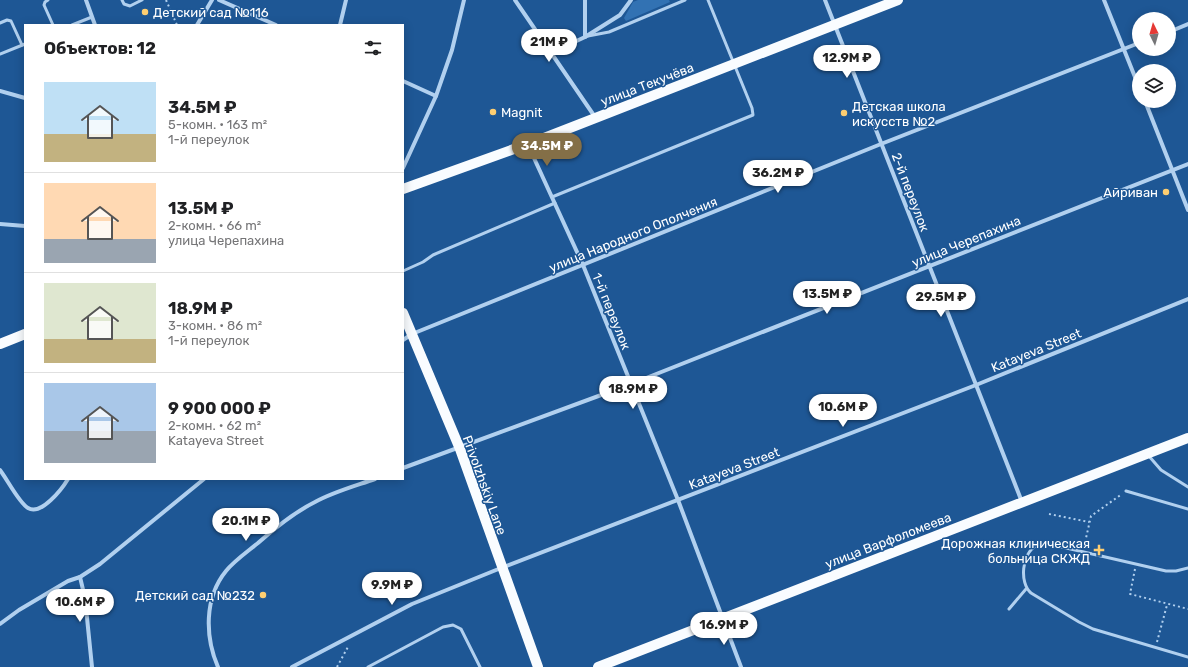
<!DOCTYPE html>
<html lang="ru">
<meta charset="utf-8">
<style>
:root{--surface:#fff;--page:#f6f6f6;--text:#202124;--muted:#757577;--line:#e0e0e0;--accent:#846f47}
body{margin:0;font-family:Rubik,sans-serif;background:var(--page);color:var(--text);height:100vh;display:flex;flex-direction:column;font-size:15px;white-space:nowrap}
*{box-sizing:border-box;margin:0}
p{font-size:13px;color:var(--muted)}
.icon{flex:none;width:22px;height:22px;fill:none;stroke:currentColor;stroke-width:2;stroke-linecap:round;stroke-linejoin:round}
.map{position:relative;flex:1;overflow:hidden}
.side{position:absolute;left:24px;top:24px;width:380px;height:456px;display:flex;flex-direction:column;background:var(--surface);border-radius:0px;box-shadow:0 2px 10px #0003}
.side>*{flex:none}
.needle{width:26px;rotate:355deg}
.fabs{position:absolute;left:1132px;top:12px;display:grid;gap:8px}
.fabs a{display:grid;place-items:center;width:44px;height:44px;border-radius:50%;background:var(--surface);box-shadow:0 2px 10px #0003;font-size:20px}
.price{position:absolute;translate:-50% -34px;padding:0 9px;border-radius:14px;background:#fff;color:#222;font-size:13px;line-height:26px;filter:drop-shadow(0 1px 2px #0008)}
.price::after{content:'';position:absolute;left:50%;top:24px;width:12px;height:9px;margin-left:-6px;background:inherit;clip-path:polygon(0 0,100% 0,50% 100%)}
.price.current{background:var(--accent);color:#fff}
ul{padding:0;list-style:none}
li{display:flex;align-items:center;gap:12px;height:100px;padding:0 20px}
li+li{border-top:1px solid var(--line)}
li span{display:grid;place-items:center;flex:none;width:112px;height:80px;border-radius:0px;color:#555}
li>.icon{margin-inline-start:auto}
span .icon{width:48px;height:48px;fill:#fffc;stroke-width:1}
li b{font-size:17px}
h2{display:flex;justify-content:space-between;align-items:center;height:48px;padding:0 20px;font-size:17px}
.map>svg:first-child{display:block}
</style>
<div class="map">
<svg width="1188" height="667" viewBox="0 0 1188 667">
<rect width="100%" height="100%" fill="#1e5795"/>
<path fill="#3272b3" d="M638 0H669L670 2 626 21 624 18 633 2Z"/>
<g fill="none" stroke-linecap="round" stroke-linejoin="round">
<g stroke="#b1d0ef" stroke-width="2" stroke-dasharray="2 3" stroke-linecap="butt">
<path d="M166 0 177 25"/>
<path d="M1049 514 1089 522"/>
<path d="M1084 547 1091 516 1122 494"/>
<path d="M1135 569 1130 594 1188 609"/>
<path d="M1157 642 1167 605"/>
<path d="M337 667 349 645"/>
</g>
<g stroke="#b1d0ef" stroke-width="3">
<path d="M48 0 45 2 44 5 53 25"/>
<path d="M122 0 124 4 130 6 142 0"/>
<path d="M0 23 7 20 11 21 22 45"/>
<path d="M72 25 92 17"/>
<path d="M588 36 609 32 685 0"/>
<path d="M0 54 25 44"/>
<path d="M552 197 753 115 752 108 708 0"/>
<path d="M403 271 423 262 433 255 555 203"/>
<path d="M1148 455 1161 470 1188 487"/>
<path d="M1126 491 1188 509"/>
<path d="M1188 568 1176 571H1166L1049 544C1045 545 1040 544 1036 546 1022 553 1019 583 1031 593L1079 622 1093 629 1188 657"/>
<path d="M1009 609 1026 589"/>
<path d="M368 667 443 627 453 625 461 629 480 667"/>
</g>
<g stroke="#b1d0ef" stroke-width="4">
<path d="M86 0 95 25"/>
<path d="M219 0 276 25"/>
<path d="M515 0 595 117"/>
<path d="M825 0 1022 502"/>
<path d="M1104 0 1139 87"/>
<path d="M197 25 212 0"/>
<path d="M340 25 346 0"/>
<path d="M1169 32 1188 24"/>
<path d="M585 37V0"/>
<path d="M551 53 585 37 620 15 631 0"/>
<path d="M403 81 436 96"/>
<path d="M0 91 25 98"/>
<path d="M1145 101 1188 210"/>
<path d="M528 145 583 265 678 500 741 667"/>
<path d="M403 168 436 96 452 50 464 0"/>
<path d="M0 224 25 226"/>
<path d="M403 340 412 334 881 144 1139 43"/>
<path d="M403 468 631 384 1188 164"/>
<path d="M0 470C7 479 19 503 28 508 41 516 62 489 68 479"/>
<path d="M80 577 85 598 92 667"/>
<path d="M0 624 19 610 68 581 80 577 100 564 204 479"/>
<path d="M218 667C205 637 204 598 226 571 234 561 247 552 258 543 276 527 293 513 315 502 333 492 355 486 375 479"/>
<path d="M292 667 412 604 501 568 976 385 1188 299"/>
</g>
<g stroke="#f9fcff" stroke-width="10">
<path d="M403 189 539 140 898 0"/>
<path d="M403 313 460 449 538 667"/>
<path d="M0 344 25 334"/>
<path d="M598 667 1188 438"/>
</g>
</g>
<g fill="#fece71" stroke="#1e5795" stroke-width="1.5">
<circle cx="145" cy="12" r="4"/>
<circle cx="493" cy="112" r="4"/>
<circle cx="844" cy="113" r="4"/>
<circle cx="1166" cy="192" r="4"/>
<path d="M1097 544h4v4h4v4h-4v4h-4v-4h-4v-4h4z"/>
<circle cx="263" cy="595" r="4"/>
</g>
<g text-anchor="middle" stroke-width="3" stroke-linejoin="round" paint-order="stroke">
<g font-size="13" fill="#fff" stroke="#1e5795" text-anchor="start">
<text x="153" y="17">Детский сад №116</text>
<text x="852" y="111">Детская школа<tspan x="852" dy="15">искусств №2</tspan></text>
<text x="501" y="117">Magnit</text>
<text x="1158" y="197" text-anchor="end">Айриван</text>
<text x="1090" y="548" text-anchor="end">Дорожная клиническая<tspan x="1090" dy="15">больница СКЖД</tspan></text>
<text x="255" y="600" text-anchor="end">Детский сад №232</text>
</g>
<g font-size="13" fill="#fff" stroke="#1e5795">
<text transform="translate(647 84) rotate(-21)" y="5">улица Текучёва</text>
<text transform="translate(911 192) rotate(69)" y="5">2-й переулок</text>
<text transform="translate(633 234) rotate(-22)" y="5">улица Народного Ополчения</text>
<text transform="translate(966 241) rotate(-22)" y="5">улица Черепахина</text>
<text transform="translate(612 311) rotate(68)" y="5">1-й переулок</text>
<text transform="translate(1036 350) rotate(-22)" y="5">Katayeva Street</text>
<text transform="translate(734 468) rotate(-21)" y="5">Katayeva Street</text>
<text transform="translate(485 485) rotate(70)" y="5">Privolzhskiy Lane</text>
<text transform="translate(888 540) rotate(-21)" y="5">улица Варфоломеева</text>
</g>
</g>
</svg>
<div class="fabs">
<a><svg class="needle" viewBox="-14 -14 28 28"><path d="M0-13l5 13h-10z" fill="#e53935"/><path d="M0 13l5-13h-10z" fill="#757577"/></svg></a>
<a><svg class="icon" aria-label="layers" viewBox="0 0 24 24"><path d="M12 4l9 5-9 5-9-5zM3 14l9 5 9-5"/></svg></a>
</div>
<b class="price" style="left:549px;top:63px">21M ₽</b>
<b class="price" style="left:847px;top:79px">12.9M ₽</b>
<b class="price current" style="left:547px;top:167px">34.5M ₽</b>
<b class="price" style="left:778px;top:194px">36.2M ₽</b>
<b class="price" style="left:827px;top:315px">13.5M ₽</b>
<b class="price" style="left:941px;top:318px">29.5M ₽</b>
<b class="price" style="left:633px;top:410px">18.9M ₽</b>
<b class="price" style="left:843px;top:428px">10.6M ₽</b>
<b class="price" style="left:246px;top:542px">20.1M ₽</b>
<b class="price" style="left:392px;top:606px">9.9M ₽</b>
<b class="price" style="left:80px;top:623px">10.6M ₽</b>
<b class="price" style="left:724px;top:646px">16.9M ₽</b>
<section class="side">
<h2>Объектов: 12<svg class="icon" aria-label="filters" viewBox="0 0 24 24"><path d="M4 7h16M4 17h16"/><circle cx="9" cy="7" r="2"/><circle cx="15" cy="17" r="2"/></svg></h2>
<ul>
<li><span style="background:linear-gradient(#bfe0f5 65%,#c2b280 0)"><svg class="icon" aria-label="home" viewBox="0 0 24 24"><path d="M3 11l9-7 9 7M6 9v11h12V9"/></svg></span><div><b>34.5M ₽</b><p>5-комн. · 163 m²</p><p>1-й переулок</p></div></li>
<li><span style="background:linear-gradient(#ffd9b3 70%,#9aa5b1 0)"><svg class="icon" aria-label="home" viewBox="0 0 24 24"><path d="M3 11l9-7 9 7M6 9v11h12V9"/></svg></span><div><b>13.5M ₽</b><p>2-комн. · 66 m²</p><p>улица Черепахина</p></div></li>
<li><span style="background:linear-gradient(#dfe7d0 70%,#c2b280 0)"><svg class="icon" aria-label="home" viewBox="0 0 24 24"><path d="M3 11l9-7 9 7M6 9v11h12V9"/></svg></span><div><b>18.9M ₽</b><p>3-комн. · 86 m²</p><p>1-й переулок</p></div></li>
<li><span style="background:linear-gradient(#a9c7e8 60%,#9aa5b1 0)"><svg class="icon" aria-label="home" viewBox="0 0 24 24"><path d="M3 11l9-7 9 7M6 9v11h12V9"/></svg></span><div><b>9 900 000 ₽</b><p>2-комн. · 62 m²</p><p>Katayeva Street</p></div></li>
</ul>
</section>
</div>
